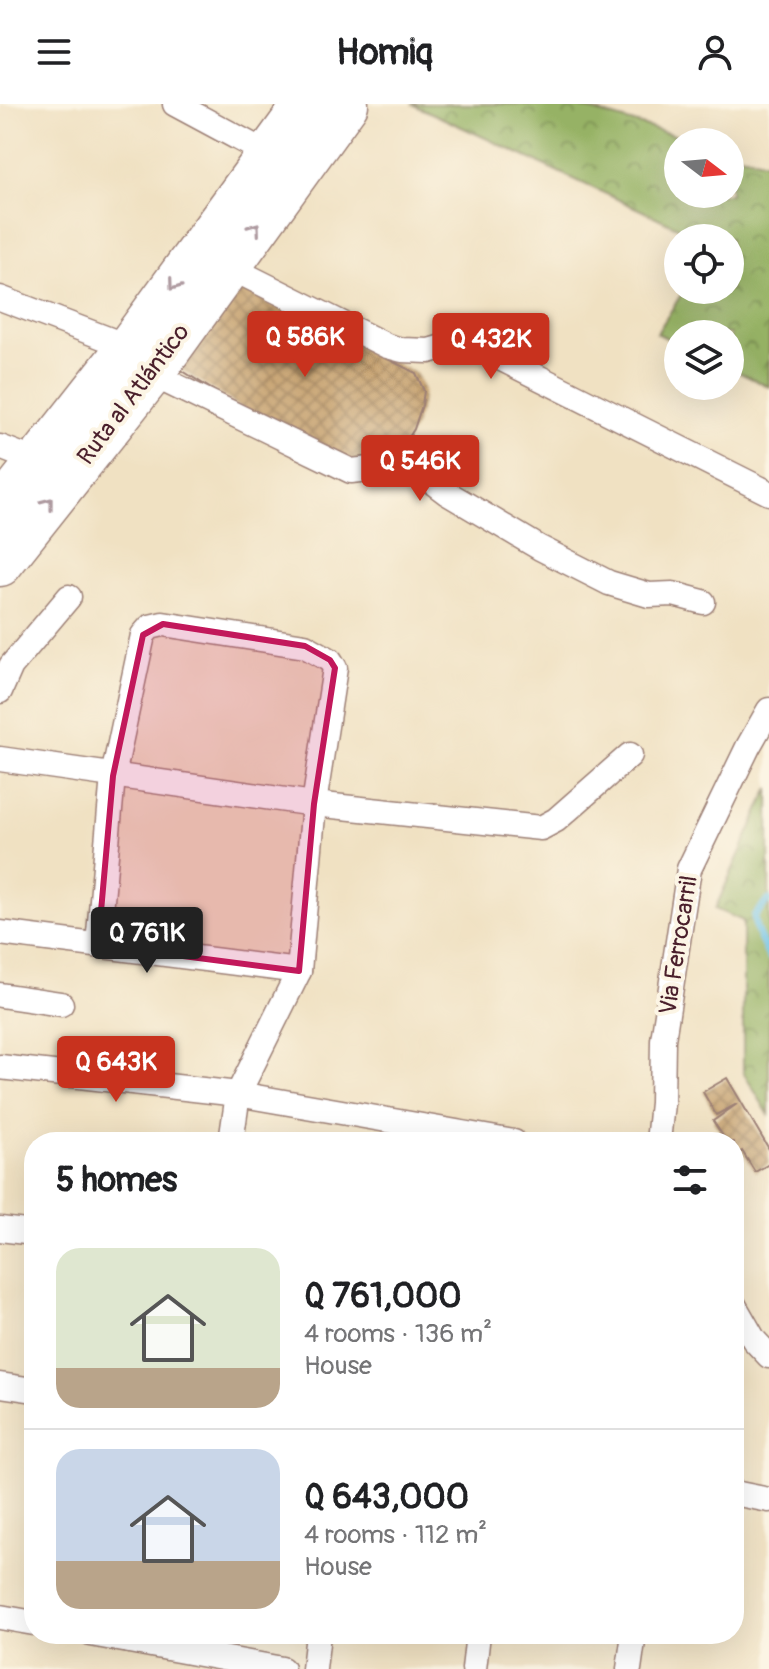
<!DOCTYPE html>
<meta charset="utf-8">
<style>
:root{--surface:#fff;--page:#f6f6f6;--text:#202124;--muted:#757577;--line:#e0e0e0;--accent:#c8321e}
body{margin:0;font-family:Pangolin,sans-serif;background:var(--page);color:var(--text);height:100vh;display:flex;flex-direction:column;font-size:30px;white-space:nowrap}
*{box-sizing:border-box;margin:0}
p{font-size:26px;color:var(--muted)}
.icon{flex:none;width:44px;height:44px;fill:none;stroke:currentColor;stroke-width:2;stroke-linecap:round;stroke-linejoin:round}
.map{position:relative;flex:1;overflow:hidden}
.sheet{position:absolute;left:24px;top:1028px;width:720px;height:512px;display:flex;flex-direction:column;background:var(--surface);border-radius:32px;box-shadow:0 8px 32px #0002}
.sheet>*{flex:none}
.needle{width:52px;rotate:106deg}
.controls{position:absolute;left:664px;top:24px;display:grid;gap:16px}
.controls a{display:grid;place-items:center;width:80px;height:80px;border-radius:50%;background:var(--surface);box-shadow:0 8px 32px #0002;font-size:40px}
.price{position:absolute;translate:-50% -68px;padding:0 18px;border-radius:8px;background:var(--accent);color:#fff;font-size:26px;line-height:52px;filter:drop-shadow(0 2px 4px #0008)}
.price::after{content:'';position:absolute;left:50%;top:48px;width:24px;height:18px;margin-left:-12px;background:inherit;clip-path:polygon(0 0,100% 0,50% 100%)}
.price.on{background:#222;color:#fff}
ul{padding:0;list-style:none}
li{display:flex;align-items:center;gap:24px;height:200px;padding:0 32px}
li+li{border-top:2px solid var(--line)}
li span{display:grid;place-items:center;flex:none;width:224px;height:160px;border-radius:24px;color:#555}
li>.icon{margin-inline-start:auto}
span .icon{width:96px;height:96px;fill:#fffc;stroke-width:1}
li b{font-size:34px}
h2{display:flex;justify-content:space-between;align-items:center;height:96px;padding:0 32px;font-size:34px}
header{display:flex;justify-content:space-between;align-items:center;height:104px;padding:0 32px;background:var(--surface);font-size:36px;font-weight:800}
.map>svg:first-child{display:block}
</style>
<header><svg class="icon" aria-label="menu" viewBox="0 0 24 24"><path d="M4 6h16M4 12h16M4 18h16"/></svg>Homiq<svg class="icon" aria-label="person" viewBox="0 0 24 24"><circle cx="12" cy="8" r="4"/><path d="M4 21q1-7 8-7t8 7"/></svg></header>
<div class="map">
<svg width="769" height="1565" viewBox="0 0 769 1565">
<defs>
<pattern id="forest-crowns" width="20" height="18" patternUnits="userSpaceOnUse" patternTransform="scale(2)"><rect width="20" height="18" fill="#96b265"/><path d="M2 6a3 3 0 1 1 6 0M12 15a3 3 0 1 1 6 0" fill="none" stroke="#7c9053"/></pattern>
<pattern id="building-cross-hatch" width="8" height="8" patternUnits="userSpaceOnUse" patternTransform="scale(2)"><rect width="8" height="8" fill="#c8a473"/><path d="M0 0l8 8M0 8l8-8" fill="none" stroke="#a4855f"/></pattern>
</defs>
<rect width="100%" height="100%" fill="#fcf5e5"/>
<filter id="ink" filterUnits="userSpaceOnUse"><feTurbulence type="fractalNoise" baseFrequency=".0125" numOctaves="2"/><feDisplacementMap in="SourceGraphic" scale="16" xChannelSelector="R" yChannelSelector="G"/><feConvolveMatrix kernelMatrix="1 2 1 2 8 2 1 2 1" color-interpolation-filters="sRGB"/></filter>
<filter id="wash" filterUnits="userSpaceOnUse"><feTurbulence type="fractalNoise" baseFrequency=".006" numOctaves="4" result="noise"/><feDisplacementMap in="SourceGraphic" scale="32" xChannelSelector="R" yChannelSelector="G"/><feGaussianBlur stdDeviation="1.8" result="paint"/><feColorMatrix in="noise" values="0 0 0 0 0 0 0 0 0 0 0 0 0 0 0 0 0 1.4 0 .05"/><feComposite in="paint" operator="in"/></filter>
<g filter="url(#wash)">
<rect width="100%" height="100%" fill="#f0e1c2"/>
<g fill="url(#forest-crowns)" stroke="#706848" stroke-width="2">
<path d="M412 0H570L698 38H678V90H730V48L769 59V103L764 120 769 123V283L730 264V230H678V240L657 229 684 186H730V134H701Z"/>
<path d="M769 684V1011L743 968V817L715 805Z"/>
</g>
<g fill="none" stroke-linecap="round" stroke-linejoin="round">
<path stroke="#6ac1e8" stroke-width="7" d="M769 796 754 812 756 825 769 853"/>
</g>
<g id="blocks">
<g fill="url(#building-cross-hatch)">
<path d="M234 179 416 269 424 287 422 301 414 325 402 344 395 351 360 363 271 323 175 262Z"/>
<path d="M727 974 769 1045V1060L755 1068 742 1047 736 1052 734 1038H727L713 1017 737 1000 716 1011 703 988Z"/>
</g>
</g>
</g>
<g filter="url(#ink)">
<use href="#blocks" fill-opacity="0" stroke="#9d8076" stroke-width="2"/>
<g fill="none" stroke-linecap="round" stroke-linejoin="round">
<defs>
<g id="street">
<path d="M175 0 268 50"/>
<path d="M227 162 387 242 402 246 429 247 456 239 480 244 769 389"/>
<path d="M0 194 129 243"/>
<path d="M151 270 351 367 400 362 419 368 447 389 540 444 609 479 649 491 673 490 703 498"/>
<path d="M0 343 39 358"/>
<path d="M0 587 11 562 69 493"/>
<path d="M0 655 314 700 541 724 556 716 630 651"/>
<path d="M0 829 299 867"/>
<path d="M98 841 113 672 143 531 150 523 163 520 305 542 330 556 335 564 314 700 299 867 238 990 231 1038"/>
<path d="M0 891 61 900"/>
<path d="M0 963 238 990 514 1038"/>
<path d="M658 1038 662 999 663 936 689 765 748 643 769 606"/>
<path d="M0 1125 34 1129"/>
<path d="M734 1201 754 1236 769 1252"/>
<path d="M0 1281 34 1286"/>
<path d="M734 1389 769 1396"/>
<path d="M0 1513 34 1519"/>
<path d="M91 1530 282 1565"/>
<path d="M314 1565 318 1530"/>
<path d="M474 1565 478 1530"/>
<path d="M629 1565 634 1530"/>
</g>
<g id="highway">
<path d="M0 407 129 243 306 0"/>
<path d="M0 460 151 270 346 0"/>
</g>
</defs>
<use href="#street" stroke="#9d8076" stroke-width="27"/>
<use href="#highway" stroke="#9d8076" stroke-width="47"/>
<use href="#street" stroke="#fff" stroke-width="24"/>
<use href="#highway" stroke="#fff" stroke-width="44"/>
</g>
<defs><path id="oneway-chevron" d="M-2-3.5L2.5 0L-2 3.5" fill="none" stroke-width="1.6" stroke-linecap="round" stroke-linejoin="round" transform="scale(2)"/></defs>
<g stroke="#ae9aa0">
<use href="#oneway-chevron" transform="translate(255 124) rotate(-54)"/>
<use href="#oneway-chevron" transform="translate(174 181) rotate(126)"/>
<use href="#oneway-chevron" transform="translate(48 399) rotate(-52)"/>
</g>
</g>
<path fill="#c2185b" fill-opacity="0.2" stroke="#c2185b" stroke-width="6" stroke-linejoin="round" d="M163 520 305 542 330 556 335 564 314 700 299 867 98 841 113 672 143 531Z"/>
<g text-anchor="middle" stroke-width="8" stroke-linejoin="round" paint-order="stroke">
<g font-size="24" fill="#4a1f2b" stroke="#fcf5e5">
<text transform="translate(133 290) rotate(-53)" y="8">Ruta al Atlántico</text>
<text transform="translate(678 841) rotate(-81)" y="8">Via Ferrocarril</text>
</g>
</g>
</svg>
<div class="controls">
<a><svg class="needle" viewBox="-14 -14 28 28"><path d="M0-13l5 13h-10z" fill="#e53935"/><path d="M0 13l5-13h-10z" fill="#757577"/></svg></a>
<a><svg class="icon" aria-label="locate" viewBox="0 0 24 24"><circle cx="12" cy="12" r="6"/><path d="M12 2v4M12 18v4M2 12h4M18 12h4"/></svg></a>
<a><svg class="icon" aria-label="layers" viewBox="0 0 24 24"><path d="M12 4l9 5-9 5-9-5zM3 14l9 5 9-5"/></svg></a>
</div>
<b class="price" style="left:305px;top:275px">Q 586K</b>
<b class="price" style="left:491px;top:277px">Q 432K</b>
<b class="price" style="left:420px;top:399px">Q 546K</b>
<b class="price on" style="left:147px;top:871px">Q 761K</b>
<b class="price" style="left:116px;top:1000px">Q 643K</b>
<section class="sheet">
<h2>5 homes<svg class="icon" aria-label="filters" viewBox="0 0 24 24"><path d="M4 7h16M4 17h16"/><circle cx="9" cy="7" r="2"/><circle cx="15" cy="17" r="2"/></svg></h2>
<ul>
<li><span style="background:linear-gradient(#dfe7d0 75%,#b9a48a 0)"><svg class="icon" aria-label="home" viewBox="0 0 24 24"><path d="M3 11l9-7 9 7M6 9v11h12V9"/></svg></span><div><b>Q 761,000</b><p>4 rooms · 136 m²</p><p>House</p></div></li>
<li><span style="background:linear-gradient(#c9d6e8 70%,#b9a48a 0)"><svg class="icon" aria-label="home" viewBox="0 0 24 24"><path d="M3 11l9-7 9 7M6 9v11h12V9"/></svg></span><div><b>Q 643,000</b><p>4 rooms · 112 m²</p><p>House</p></div></li>
</ul>
</section>
</div>
